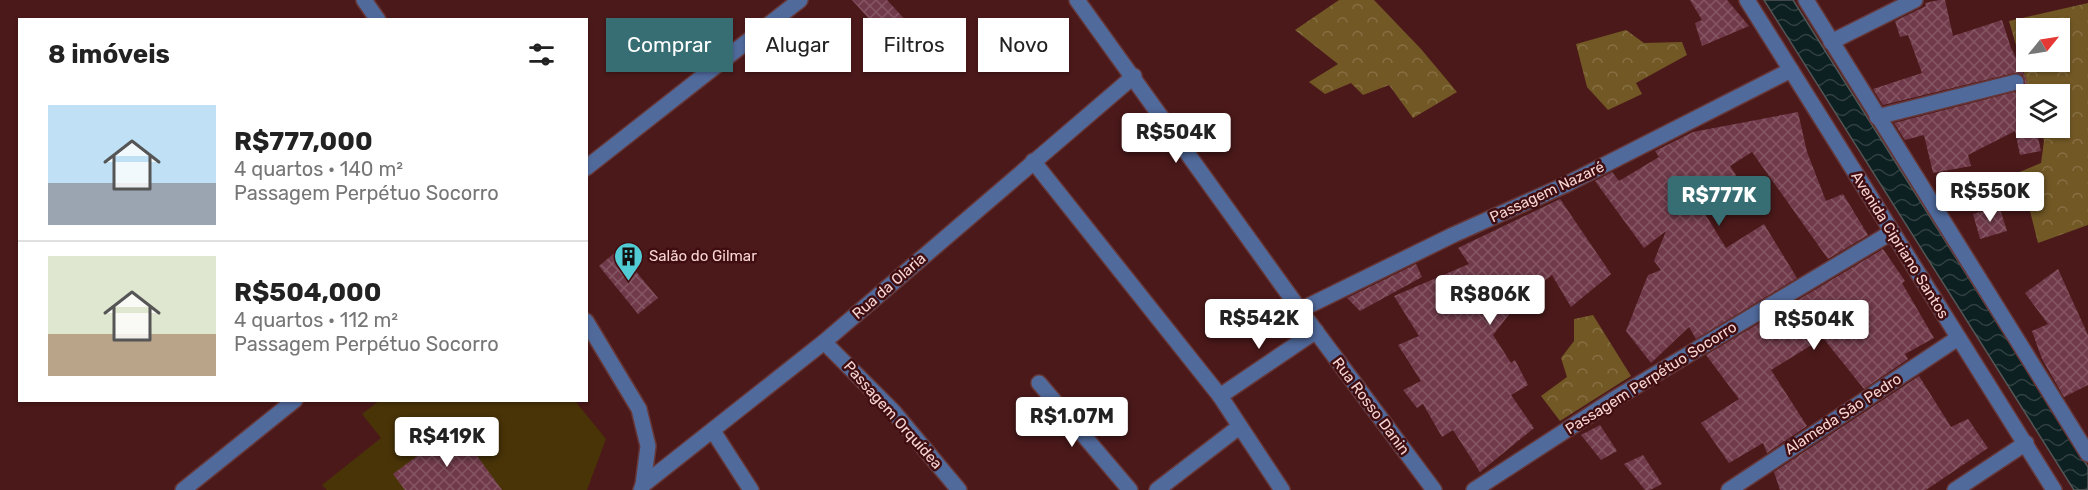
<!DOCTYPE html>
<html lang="pt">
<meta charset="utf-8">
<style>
:root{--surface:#fff;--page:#f2f2f2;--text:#222;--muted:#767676;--line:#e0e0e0;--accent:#376e73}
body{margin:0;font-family:Rubik,sans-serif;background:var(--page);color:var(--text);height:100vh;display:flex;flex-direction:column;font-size:22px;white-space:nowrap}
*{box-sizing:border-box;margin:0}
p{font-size:20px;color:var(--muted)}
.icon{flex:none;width:33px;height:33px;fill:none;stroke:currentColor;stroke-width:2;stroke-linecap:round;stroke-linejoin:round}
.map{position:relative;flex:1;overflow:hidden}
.side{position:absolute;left:18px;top:18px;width:570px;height:384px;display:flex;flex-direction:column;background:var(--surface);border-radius:0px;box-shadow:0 2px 4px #0004}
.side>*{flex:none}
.banner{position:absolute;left:606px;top:18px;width:570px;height:54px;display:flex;gap:12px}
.needle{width:39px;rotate:60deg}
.buttons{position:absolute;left:2016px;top:18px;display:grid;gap:12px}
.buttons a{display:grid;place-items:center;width:54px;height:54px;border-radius:0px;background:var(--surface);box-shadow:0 2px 4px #0004;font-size:30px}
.price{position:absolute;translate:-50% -51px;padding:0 14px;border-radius:6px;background:#fff;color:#222;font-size:20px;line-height:39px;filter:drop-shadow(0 2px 3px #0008)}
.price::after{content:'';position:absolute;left:50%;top:36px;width:18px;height:14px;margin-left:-9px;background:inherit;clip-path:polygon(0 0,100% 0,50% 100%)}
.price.active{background:var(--accent);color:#fff}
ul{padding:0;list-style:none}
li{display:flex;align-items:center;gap:18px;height:150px;padding:0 30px}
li+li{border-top:2px solid var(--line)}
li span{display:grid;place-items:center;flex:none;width:168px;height:120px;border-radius:0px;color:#555}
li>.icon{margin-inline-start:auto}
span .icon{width:72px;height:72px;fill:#fffc;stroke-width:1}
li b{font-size:26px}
h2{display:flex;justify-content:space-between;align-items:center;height:72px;padding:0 30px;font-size:26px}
.pill{padding:0 21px;border-radius:0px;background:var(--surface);box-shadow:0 2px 4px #0004;font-size:21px;line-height:54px}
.pill.active{background:var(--accent);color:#fff}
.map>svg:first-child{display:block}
</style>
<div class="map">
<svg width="2088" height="490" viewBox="0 0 2088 490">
<defs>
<pattern id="forest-crowns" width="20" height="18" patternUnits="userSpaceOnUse" patternTransform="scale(1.5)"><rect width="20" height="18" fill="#725825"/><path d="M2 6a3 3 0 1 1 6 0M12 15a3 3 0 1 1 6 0" fill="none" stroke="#876f44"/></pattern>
<pattern id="water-waves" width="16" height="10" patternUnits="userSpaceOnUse" patternTransform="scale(1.5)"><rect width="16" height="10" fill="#0c1f21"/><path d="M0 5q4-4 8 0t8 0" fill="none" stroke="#303f40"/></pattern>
<pattern id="building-cross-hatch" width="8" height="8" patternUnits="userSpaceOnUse" patternTransform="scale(1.5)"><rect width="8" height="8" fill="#703a4a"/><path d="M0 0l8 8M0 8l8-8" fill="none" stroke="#855663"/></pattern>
</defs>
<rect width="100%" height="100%" fill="#4b191a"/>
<g fill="url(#forest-crowns)" fill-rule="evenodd">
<path d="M1339 0H1374L1421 49 1457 92 1413 118 1389 85 1363 95 1351 83 1325 94 1309 82 1338 64 1295 30Z"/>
<path d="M2088 3V225L2038 243 2027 199 2017 173 2041 163 2044 141 2040 128H2060V94H2030L2009 21ZM2026 28H2060V62H2026Z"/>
<path d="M1626 30 1644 43 1682 42 1687 55 1636 83 1642 94 1608 110 1587 87 1576 44Z"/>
<path d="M1593 315 1631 376 1560 421 1541 396 1567 377 1561 358 1574 341V319Z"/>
</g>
<path fill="#493408" d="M379 401H575L606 439 587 490H327L322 485 381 438 362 414Z"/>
<path fill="url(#water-waves)" stroke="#525656" stroke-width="1.5" d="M1764 0H1793L2088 467V490H2074Z"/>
<g fill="url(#building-cross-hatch)">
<path d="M852 0H887L910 25 891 43Z"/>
<path d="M1690 0H1727L1749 26 1702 46 1695 23 1702 20Z"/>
<path d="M1939 0H1945L1953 36 2002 20 2011 48 2026 78 2029 94H2026V128H2036L2041 151 2020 155 2015 131 1968 155 1971 166 1933 173 1924 135 1905 140 1894 123 2018 91 2025 84 2023 75 2014 73 1883 105 1873 89 1922 73 1908 35 1900 37 1895 21 1926 6 1925 3Z"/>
<path d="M1798 112 1807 152 1826 201 1843 194 1868 235 1828 259 1752 152 1730 166 1736 175 1709 205 1702 209 1726 248 1764 224 1797 278 1696 339 1689 327 1651 363 1626 331 1648 275 1661 270 1654 261 1666 231 1644 248 1595 181 1612 172 1619 181 1659 157 1655 151 1693 132Z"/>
<path d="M1560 199 1611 274 1571 307 1552 275 1522 298 1493 335 1511 363 1515 360 1528 385 1511 395 1534 428 1480 472 1453 430 1442 437 1423 404 1417 408 1403 390 1421 381 1398 345 1419 336 1394 296 1469 264 1458 248Z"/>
<path d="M1999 206 2007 231 1980 239 1973 214Z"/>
<path d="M1883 249 1905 281 1902 283 1934 338 1905 354 1908 359 1864 389 1823 338 1771 370 1807 426 1767 453 1763 443 1729 463 1701 423 1739 399 1706 355Z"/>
<path d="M618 250 658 298 638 314 599 266Z"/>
<path d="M1416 264 1422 277 1360 311 1347 298Z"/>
<path d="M2058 269 2088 335V385L2064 397 2042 359 2032 331 2048 324 2025 293Z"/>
<path d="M1919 376 1951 427 1968 419 1988 448 1926 490H1780L1774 472Z"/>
<path d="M1600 425 1617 451 1601 460 1581 435Z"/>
<path d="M456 427 502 490H405L393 474Z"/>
<path d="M1643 455 1662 484 1650 490H1645L1624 464Z"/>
</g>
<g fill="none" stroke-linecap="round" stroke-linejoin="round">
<defs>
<g id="minor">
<path d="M364 0 378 20"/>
<path d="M1077 0 1300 310 1434 490"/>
<path d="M1747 0 2054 490"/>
<path d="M1806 0 2088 454"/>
<path d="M1831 42 1915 0"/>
<path d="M1877 117 2016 82"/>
<path d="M1033 161 1220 396 1282 490"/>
<path d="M586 168 800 0"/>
<path d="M1300 310 1453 235 1565 185 1791 70"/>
<path d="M586 321 639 409 648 446 643 485"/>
<path d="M824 342 893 411 959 490"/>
<path d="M1039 383 1130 490"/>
<path d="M1220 396 1316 331"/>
<path d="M713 431 751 490"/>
<path d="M183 490 295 400"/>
<path d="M641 490 643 485 824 342 1134 76"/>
<path d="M1157 490 1239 427"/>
<path d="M1474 490 1611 401 1892 232"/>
<path d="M1729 490 1958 338"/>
<path d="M1955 490 2026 443"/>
</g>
</defs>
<use href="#minor" stroke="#673738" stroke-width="18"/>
<use href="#minor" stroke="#506a9c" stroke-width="15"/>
</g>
<defs>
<symbol id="building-pin" viewBox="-11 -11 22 30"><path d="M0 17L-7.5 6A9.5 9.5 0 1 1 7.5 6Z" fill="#51ccd5" stroke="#400e10"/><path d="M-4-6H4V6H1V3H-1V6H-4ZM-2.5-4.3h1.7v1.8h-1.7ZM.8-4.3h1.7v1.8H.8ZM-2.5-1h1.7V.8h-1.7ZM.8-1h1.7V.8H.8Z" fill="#111"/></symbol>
</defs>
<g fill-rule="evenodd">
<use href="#building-pin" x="612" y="240" width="33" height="45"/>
</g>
<g text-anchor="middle" stroke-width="5" stroke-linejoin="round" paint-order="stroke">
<g font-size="15" fill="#f7d5d3" stroke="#400e10">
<text transform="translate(1547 192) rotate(-25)" y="5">Passagem Nazaré</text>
<text transform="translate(1900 245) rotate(58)" y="5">Avenida Cipriano Santos</text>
<text transform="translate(889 286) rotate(-41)" y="5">Rua da Olaria</text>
<text transform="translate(1651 378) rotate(-32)" y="5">Passagem Perpétuo Socorro</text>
<text transform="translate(1371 406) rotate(53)" y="5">Rua Rosso Danin</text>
<text transform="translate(1843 414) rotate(-33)" y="5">Alameda São Pedro</text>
<text transform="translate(893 415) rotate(48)" y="5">Passagem Orquídea</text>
</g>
<g font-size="15" fill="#f7d5d3" stroke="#400e10" text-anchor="start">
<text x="649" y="261">Salão do Gilmar</text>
</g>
</g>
</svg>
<div class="buttons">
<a><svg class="needle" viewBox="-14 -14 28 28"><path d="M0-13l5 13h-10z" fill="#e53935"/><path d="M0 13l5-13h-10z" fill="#767676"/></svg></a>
<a><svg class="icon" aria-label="layers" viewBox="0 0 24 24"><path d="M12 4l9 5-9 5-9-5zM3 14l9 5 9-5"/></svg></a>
</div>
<b class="price" style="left:1176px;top:164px">R$504K</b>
<b class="price" style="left:1990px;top:223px">R$550K</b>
<b class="price active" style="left:1719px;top:227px">R$777K</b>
<b class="price" style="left:1490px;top:326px">R$806K</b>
<b class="price" style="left:1259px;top:350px">R$542K</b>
<b class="price" style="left:1814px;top:351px">R$504K</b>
<b class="price" style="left:1072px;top:448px">R$1.07M</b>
<b class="price" style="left:447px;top:468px">R$419K</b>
<div class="banner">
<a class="pill active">Comprar</a>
<a class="pill">Alugar</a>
<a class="pill">Filtros</a>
<a class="pill">Novo</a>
</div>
<section class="side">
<h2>8 imóveis<svg class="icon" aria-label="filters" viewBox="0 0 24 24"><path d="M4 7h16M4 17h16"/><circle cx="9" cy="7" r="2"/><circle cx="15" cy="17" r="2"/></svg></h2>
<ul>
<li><span style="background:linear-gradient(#bfe0f5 65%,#9aa5b1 0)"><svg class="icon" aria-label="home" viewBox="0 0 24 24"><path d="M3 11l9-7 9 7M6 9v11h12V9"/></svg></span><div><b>R$777,000</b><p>4 quartos · 140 m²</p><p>Passagem Perpétuo Socorro</p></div></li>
<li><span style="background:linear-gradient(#dfe7d0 65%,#b9a48a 0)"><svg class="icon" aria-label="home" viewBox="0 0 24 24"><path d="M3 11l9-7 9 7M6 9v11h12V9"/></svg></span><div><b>R$504,000</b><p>4 quartos · 112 m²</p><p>Passagem Perpétuo Socorro</p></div></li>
</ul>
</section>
</div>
